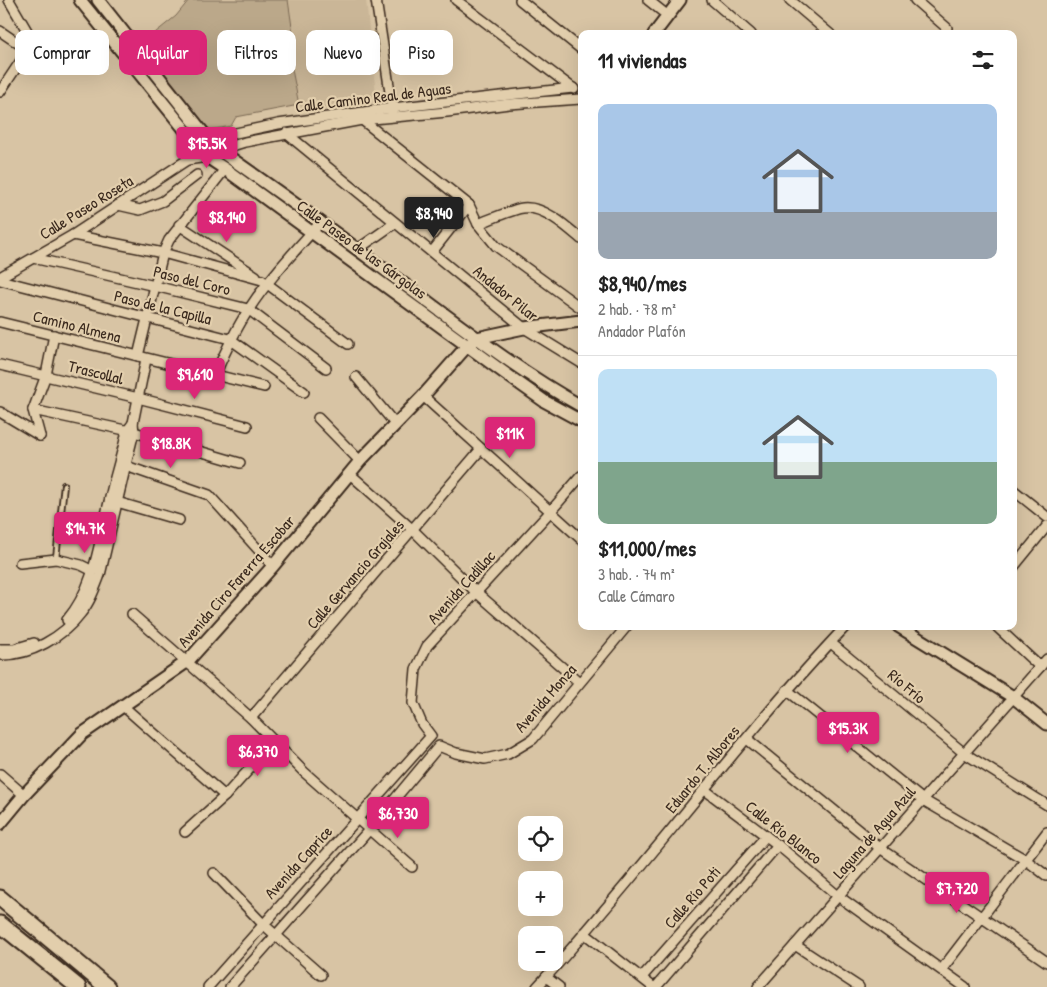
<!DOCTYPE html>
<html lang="es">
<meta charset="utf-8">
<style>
:root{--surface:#fff;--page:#f6f6f6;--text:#222;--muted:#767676;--line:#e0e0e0;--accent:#db2777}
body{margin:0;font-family:"Patrick Hand",sans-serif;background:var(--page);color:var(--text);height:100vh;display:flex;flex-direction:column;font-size:19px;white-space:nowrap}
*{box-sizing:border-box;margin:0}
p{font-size:16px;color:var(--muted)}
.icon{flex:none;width:28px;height:28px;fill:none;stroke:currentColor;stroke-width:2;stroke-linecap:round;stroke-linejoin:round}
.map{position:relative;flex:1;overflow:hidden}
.drawer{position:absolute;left:578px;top:30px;width:439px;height:600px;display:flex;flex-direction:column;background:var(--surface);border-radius:10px;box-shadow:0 5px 20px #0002}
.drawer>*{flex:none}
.top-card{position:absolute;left:15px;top:30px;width:475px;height:45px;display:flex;gap:10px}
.fabs{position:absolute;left:518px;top:816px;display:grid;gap:10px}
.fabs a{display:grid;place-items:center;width:45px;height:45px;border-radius:10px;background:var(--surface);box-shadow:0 5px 20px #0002;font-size:25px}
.price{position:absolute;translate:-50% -42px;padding:0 11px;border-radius:5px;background:var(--accent);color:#fff;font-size:16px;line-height:32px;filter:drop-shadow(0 1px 2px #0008)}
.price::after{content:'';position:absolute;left:50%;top:30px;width:15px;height:11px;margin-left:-8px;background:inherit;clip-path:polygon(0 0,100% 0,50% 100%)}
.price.current{background:#222;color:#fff}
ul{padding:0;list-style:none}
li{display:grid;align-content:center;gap:10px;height:265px;padding:0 20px}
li+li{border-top:1px solid var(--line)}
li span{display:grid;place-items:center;height:155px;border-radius:10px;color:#555}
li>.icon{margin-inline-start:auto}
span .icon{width:90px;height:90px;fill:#fffc;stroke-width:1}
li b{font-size:21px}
h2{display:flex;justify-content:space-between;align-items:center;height:60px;padding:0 20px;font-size:21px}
.tag{padding:0 18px;border-radius:10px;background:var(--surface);box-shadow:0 5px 20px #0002;font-size:18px;line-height:45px}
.tag.current{background:var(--accent);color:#fff}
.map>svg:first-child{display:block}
</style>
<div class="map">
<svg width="1047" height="987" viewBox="0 0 1047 987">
<rect width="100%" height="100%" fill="#d8c4a4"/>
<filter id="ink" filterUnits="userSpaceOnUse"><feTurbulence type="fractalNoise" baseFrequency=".02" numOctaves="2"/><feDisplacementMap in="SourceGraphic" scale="10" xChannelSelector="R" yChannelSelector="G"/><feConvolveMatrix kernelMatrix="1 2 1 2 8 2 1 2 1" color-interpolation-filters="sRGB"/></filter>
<g filter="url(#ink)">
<path fill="#cab697" d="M288 0H366L376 94 374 101 371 105 307 112 299 105 288 48 295 47Z"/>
<path fill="#bba88a" stroke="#7b6954" d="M189 0H288L295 47 288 49 299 105 236 117 231 126 209 130 140 45 176 16Z"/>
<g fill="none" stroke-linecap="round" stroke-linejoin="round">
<defs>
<path id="service" d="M56 558 64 485"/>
<g id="minor">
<path d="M376 0 393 112"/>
<path d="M456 0 574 89"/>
<path d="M520 0 581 49"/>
<path d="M648 0 668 16"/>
<path d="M712 0 751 34"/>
<path d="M790 0 830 34"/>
<path d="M915 0 947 28"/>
<path d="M0 31 28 50"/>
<path d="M0 92 28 50 30 36 9 0"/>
<path d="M361 119 469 205 478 224 496 246 581 308"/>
<path d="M286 133 524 328 581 363"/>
<path d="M187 160 207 157 219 150 245 142 362 120 447 112 509 104 581 99"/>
<path d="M118 205 140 210 163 201 197 175"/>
<path d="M478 224C489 220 513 209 523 208 544 206 566 226 581 239"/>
<path d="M179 225 256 276"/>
<path d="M73 235 163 253 262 280 348 344"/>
<path d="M358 249 395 223"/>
<path d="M432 252 469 205"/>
<path d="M33 258 155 286 248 309 326 368"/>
<path d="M0 277 73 235 187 160 197 145 208 139 278 124 392 108 573 88"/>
<path d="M0 280 230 339 304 392"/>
<path d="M0 322 264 387"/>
<path d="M138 356 163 253 169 240 225 169"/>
<path d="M0 365 138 398 247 426"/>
<path d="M215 375C225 352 235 330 249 309 269 278 296 250 321 222"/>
<path d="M356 377 395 424"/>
<path d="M423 396 581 539"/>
<path d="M33 410 134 432 240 463"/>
<path d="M0 412 40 436"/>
<path d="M318 418 360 461"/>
<path d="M40 436 33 410 46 375 54 335"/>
<path d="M126 466 209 495 273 566"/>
<path d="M350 474 413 530 476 592 579 682"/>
<path d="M1012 489 1047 517"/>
<path d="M117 502 179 520"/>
<path d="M20 563 56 559 81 565 93 571"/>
<path d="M1012 569 1047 526"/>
<path d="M132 614 251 718 304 772 412 867"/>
<path d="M67 620C95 587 99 542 109 502 114 478 122 455 127 431L133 423"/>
<path d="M996 626 1040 667"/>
<path d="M831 643 964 753 1047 805"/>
<path d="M0 649H14L34 643"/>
<path d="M0 655C30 656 63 637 81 613 90 602 95 588 100 575L129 452 134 432 133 423 146 359"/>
<path d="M787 690 923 800 1026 860 1047 876"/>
<path d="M123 706 225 796"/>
<path d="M251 718 481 449"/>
<path d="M747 739 880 848 1047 962"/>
<path d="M0 774 24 795"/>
<path d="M705 790 778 845 838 896 965 987"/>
<path d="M185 832 225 796 274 742"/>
<path d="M214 873 263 924 321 975"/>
<path d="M584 933 653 987"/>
<path d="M795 945 859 987"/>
<path d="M942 969 1047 832"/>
<path d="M546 977 559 987"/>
<path d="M642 977 766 836"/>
<path d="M208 987 431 736 422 724 413 703 416 669 427 646 550 512 581 476"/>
<path d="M230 987 369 830 439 746 456 753 485 759 508 754 533 739 627 626"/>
<path d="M537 987C644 870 737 741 846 626"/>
<path d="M656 987 778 845"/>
<path d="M758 987 1047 659"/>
</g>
<g id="tertiary">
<path d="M80 0 207 157 225 169 506 374 544 401 581 421"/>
<path d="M98 0 208 139 219 150C279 192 339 235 397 279 457 323 516 370 581 406"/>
<path d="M654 34 680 0"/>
<path d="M898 626 1013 697 1047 724"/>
<path d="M0 824 24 795 82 734 188 661 273 566 360 461 423 396 467 346 477 338 524 328 581 321"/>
</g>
<g id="primary">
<path d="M0 898 107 987"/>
<path d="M0 924 78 987"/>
</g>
</defs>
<use href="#service" stroke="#3b2a1e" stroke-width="8"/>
<use href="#minor" stroke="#3b2a1e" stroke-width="12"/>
<use href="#tertiary" stroke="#3b2a1e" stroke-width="15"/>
<use href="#primary" stroke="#3b2a1e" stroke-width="19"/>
<use href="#service" stroke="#e2ceac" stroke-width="4.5"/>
<use href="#minor" stroke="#e2ceac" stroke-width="9"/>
<use href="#tertiary" stroke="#e2ceac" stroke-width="11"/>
<use href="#primary" stroke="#e2ceac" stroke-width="15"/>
</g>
</g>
<g text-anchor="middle" stroke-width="4.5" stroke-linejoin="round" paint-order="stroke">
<g font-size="16" fill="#3b2a1e" stroke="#e2ceac">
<text transform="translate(373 97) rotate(-7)" y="6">Calle Camino Real de Aguas</text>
<text transform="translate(86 207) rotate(-32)" y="6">Calle Paseo Roseta</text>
<text transform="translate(362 249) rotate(36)" y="6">Calle Paseo de las Gárgolas</text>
<text transform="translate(192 280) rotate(14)" y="6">Paso del Coro</text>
<text transform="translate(506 293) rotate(39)" y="6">Andador Pilar</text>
<text transform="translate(163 307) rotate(14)" y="6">Paso de la Capilla</text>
<text transform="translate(77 326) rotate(14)" y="6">Camino Almena</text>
<text transform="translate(96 372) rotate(14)" y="6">Trascollal</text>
<text transform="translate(355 574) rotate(-49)" y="6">Calle Gervancio Grajales</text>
<text transform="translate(236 581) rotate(-49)" y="6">Avenida Ciro Farerra Escobar</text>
<text transform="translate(461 587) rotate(-48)" y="6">Avenida Cadillac</text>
<text transform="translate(907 686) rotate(40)" y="6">Río Frío</text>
<text transform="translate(545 698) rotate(-49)" y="6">Avenida Monza</text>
<text transform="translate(702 769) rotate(-51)" y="6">Eduardo T. Albores</text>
<text transform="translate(784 832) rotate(38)" y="6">Calle Río Blanco</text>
<text transform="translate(874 832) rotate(-49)" y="6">Laguna de Agua Azul</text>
<text transform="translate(298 862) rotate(-48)" y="6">Avenida Caprice</text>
<text transform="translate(692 897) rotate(-49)" y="6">Calle Río Poti</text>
</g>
</g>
</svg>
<div class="fabs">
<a><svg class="icon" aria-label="locate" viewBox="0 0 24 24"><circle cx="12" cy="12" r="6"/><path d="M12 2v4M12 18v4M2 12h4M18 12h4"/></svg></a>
<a>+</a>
<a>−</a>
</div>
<b class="price" style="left:207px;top:169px">$15.5K</b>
<b class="price current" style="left:434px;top:239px">$8,940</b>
<b class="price" style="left:227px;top:243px">$8,140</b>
<b class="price" style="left:195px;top:400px">$9,610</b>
<b class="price" style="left:510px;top:459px">$11K</b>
<b class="price" style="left:171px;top:469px">$18.8K</b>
<b class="price" style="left:85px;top:554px">$14.7K</b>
<b class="price" style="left:848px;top:754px">$15.3K</b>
<b class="price" style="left:258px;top:777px">$6,370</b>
<b class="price" style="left:398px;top:839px">$6,730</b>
<b class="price" style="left:957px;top:914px">$7,720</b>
<div class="top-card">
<a class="tag">Comprar</a>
<a class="tag current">Alquilar</a>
<a class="tag">Filtros</a>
<a class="tag">Nuevo</a>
<a class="tag">Piso</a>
</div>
<section class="drawer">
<h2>11 viviendas<svg class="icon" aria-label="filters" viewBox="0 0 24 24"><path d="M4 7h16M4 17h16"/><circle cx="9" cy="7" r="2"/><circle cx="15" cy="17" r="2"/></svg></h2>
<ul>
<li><span style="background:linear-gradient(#a9c7e8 70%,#9aa5b1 0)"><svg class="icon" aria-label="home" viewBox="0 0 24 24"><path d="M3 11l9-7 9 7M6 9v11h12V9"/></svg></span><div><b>$8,940/mes</b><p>2 hab. · 78 m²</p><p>Andador Plafón</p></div></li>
<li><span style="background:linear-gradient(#bfe0f5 60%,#7fa58c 0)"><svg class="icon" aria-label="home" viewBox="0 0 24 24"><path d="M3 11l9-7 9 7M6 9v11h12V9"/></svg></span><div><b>$11,000/mes</b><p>3 hab. · 74 m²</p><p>Calle Cámaro</p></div></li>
</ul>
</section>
</div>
